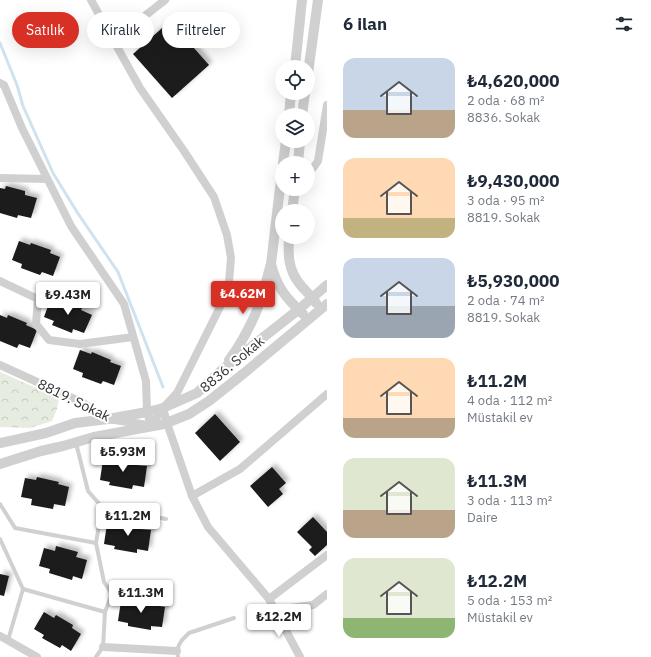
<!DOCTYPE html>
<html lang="tr">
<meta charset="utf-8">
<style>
:root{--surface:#fff;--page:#f6f6f7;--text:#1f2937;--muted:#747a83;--accent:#d93025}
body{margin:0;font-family:"IBM Plex Sans",sans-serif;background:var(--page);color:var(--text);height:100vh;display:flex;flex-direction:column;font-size:15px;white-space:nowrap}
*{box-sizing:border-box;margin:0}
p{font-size:13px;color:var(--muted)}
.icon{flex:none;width:22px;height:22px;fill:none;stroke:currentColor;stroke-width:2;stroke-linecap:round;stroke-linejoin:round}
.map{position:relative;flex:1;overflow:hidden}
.side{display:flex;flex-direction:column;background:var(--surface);width:324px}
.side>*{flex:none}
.hud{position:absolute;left:12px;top:12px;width:255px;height:36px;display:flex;gap:8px}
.buttons{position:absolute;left:275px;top:60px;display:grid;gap:8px}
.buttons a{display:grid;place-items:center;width:40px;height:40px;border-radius:50%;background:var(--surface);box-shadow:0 4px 16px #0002;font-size:20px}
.price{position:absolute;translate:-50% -34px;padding:0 9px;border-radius:4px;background:#fff;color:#222;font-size:13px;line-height:26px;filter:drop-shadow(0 1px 2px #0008)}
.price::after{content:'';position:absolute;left:50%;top:24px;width:12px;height:9px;margin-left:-6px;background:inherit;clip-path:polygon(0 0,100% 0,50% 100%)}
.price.current{background:var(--accent);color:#fff}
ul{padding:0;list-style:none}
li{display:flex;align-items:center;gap:12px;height:100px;padding:0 16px}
li span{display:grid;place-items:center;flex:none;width:112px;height:80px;border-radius:12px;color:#555}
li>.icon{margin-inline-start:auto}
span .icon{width:48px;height:48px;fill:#fffc;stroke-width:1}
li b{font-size:17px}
h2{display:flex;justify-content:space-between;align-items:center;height:48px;padding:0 16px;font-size:17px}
.pill{padding:0 14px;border-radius:18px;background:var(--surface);box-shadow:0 4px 16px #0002;font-size:14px;line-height:36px}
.pill.current{background:var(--accent);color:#fff}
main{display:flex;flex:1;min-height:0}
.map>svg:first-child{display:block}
</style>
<main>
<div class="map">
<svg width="327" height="657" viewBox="0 0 327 657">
<defs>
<pattern id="park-crowns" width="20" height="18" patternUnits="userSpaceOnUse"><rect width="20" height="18" fill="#e6ecdf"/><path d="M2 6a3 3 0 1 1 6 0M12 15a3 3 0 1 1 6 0" fill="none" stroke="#c6cbc0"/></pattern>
<filter id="shadow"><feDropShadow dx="3.5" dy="-3.5" stdDeviation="2" flood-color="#0004"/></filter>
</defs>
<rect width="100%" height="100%" fill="#fff"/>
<path fill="url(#park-crowns)" d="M0 372 59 398 57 409 52 421 30 428 0 427Z"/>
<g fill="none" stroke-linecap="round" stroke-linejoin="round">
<path stroke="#cfe2ee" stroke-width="3" d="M0 43 17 85 23 106 53 173 77 212 118 272 163 387"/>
</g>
<g fill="#1a1a1a" filter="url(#shadow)">
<path d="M170 21 209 65 172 98 133 54Z"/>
<path d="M6 186 25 191V195L37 198 31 218 18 215 17 218 0 213V188L5 189Z"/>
<path d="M19 241 30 245 31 243 51 250 50 253 60 257 53 276 42 272 40 275 21 268 22 264 12 260Z"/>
<path d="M51 298 62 303 63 301 82 308 81 310 92 315 84 333 73 329 72 333 52 325 54 321 44 317Z"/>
<path d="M0 315 7 318 8 315 27 323 26 325 37 330 30 348 19 344 17 348 0 341Z"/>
<path d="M80 350 91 354 92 352 111 360 110 362 121 366 114 385 103 381 101 384 82 377 83 373 73 369Z"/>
<path d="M215 414 240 442 220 461 195 433Z"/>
<path d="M113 458 136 461V465L147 466 144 487 133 485 132 489 109 485 110 482 100 480 103 460 113 461Z"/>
<path d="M272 467 286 483 279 489 283 494 268 507 250 486Z"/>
<path d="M37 477 59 482 58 484 69 487 65 506 54 504 53 509 31 505 32 499 21 497 25 478 36 480Z"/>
<path d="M313 517 327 532V545L315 556 309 550 312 547 297 532Z"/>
<path d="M118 522 141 525 140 529 151 530 148 551 137 549V553L114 549 115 546 104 544 107 524 117 525Z"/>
<path d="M56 546 78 552 76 557 87 560 82 579 73 576 72 580 49 573 50 569 39 566 44 548 55 551Z"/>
<path d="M0 574 9 576 4 596 0 595Z"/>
<path d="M131 598 154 602V605L165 607 162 627 151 626V630L128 626V623L118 621 121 601 131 602Z"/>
<path d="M44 612 54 618 56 615 73 625 72 628 81 634 71 651 62 645 60 648 42 638 44 635 34 629Z"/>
</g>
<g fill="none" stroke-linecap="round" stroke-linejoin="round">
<g stroke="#d0d0d0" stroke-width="4">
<path d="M76 443 88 491 102 507 96 543 104 582 112 594 105 612"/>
<path d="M0 504 15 528 96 543"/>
<path d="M102 507 166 519"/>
<path d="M0 539 23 589 8 640"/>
<path d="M23 589 105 612 103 647 96 657"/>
<path d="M178 657 177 651 179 645 182 640 189 633 234 618"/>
</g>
<g stroke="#d0d0d0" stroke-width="8">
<path d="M91 0 140 88 184 151 214 197 227 235 231 258 229 282 220 307 177 393 163 408 151 426"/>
<path d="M114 40 165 0"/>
<path d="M0 83 4 85 22 128 71 226 124 304 146 381 147 412 151 426"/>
<path d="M308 172 313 168 318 161 327 105"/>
<path d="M0 178 47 179"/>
<path d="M0 281 38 299 36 324 49 340 80 344 133 337"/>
<path d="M0 365 81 402 108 419 148 425"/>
<path d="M163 408 167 423 192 496 208 527 269 599 275 610 313 605 327 594"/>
<path d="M192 496 240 469 327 394"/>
<path d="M269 599 327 555"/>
<path d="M275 610 300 657"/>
<path d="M0 636 37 657"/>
<path d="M103 647 177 651"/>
</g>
<g stroke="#d0d0d0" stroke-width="10">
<path d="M295 67 302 0"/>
<path d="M308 73 318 0"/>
<path d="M289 115 291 93"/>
<path d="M302 115 305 93"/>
<path d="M283 163 286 141"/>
<path d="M298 163 300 141"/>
<path d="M282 171 271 264C277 287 285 297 303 314"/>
<path d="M292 211 295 189"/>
<path d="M289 237C288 254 288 269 299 283 304 290 311 295 316 303"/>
<path d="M229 360C239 347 247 332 254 317 262 300 266 281 271 264"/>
<path d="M0 443 46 433 75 423 108 419 147 412 163 408 197 393 223 369 298 310 327 285"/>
<path d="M0 464 41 451 63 446 94 437 164 424 189 414 209 401 243 374 327 304"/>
</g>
</g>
<g text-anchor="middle" stroke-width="4" stroke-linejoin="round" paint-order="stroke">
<g font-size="14" fill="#333" stroke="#fff">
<text transform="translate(232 364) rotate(-40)" y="5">8836. Sokak</text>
<text transform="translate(74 400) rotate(26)" y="5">8819. Sokak</text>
</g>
</g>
</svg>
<div class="buttons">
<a><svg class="icon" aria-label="locate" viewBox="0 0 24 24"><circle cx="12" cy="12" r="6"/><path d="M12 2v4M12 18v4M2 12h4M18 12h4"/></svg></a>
<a><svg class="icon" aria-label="layers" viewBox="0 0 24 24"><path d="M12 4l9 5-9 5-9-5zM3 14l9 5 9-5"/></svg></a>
<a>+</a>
<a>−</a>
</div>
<b class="price current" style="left:243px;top:315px">₺4.62M</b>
<b class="price" style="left:68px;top:316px">₺9.43M</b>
<b class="price" style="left:123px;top:473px">₺5.93M</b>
<b class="price" style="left:128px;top:537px">₺11.2M</b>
<b class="price" style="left:141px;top:614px">₺11.3M</b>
<b class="price" style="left:279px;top:638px">₺12.2M</b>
<div class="hud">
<a class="pill current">Satılık</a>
<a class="pill">Kiralık</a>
<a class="pill">Filtreler</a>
</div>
</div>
<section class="side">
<h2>6 ilan<svg class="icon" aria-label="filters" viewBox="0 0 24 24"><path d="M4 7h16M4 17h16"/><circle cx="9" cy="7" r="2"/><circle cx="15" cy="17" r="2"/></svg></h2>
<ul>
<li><span style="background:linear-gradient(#c9d6e8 65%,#b9a48a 0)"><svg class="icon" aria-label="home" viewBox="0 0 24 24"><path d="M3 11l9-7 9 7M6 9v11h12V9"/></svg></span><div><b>₺4,620,000</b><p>2 oda · 68 m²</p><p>8836. Sokak</p></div></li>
<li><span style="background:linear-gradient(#ffd9b3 75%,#c2b280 0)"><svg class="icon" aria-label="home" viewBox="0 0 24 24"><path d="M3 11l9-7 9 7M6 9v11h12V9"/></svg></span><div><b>₺9,430,000</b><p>3 oda · 95 m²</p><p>8819. Sokak</p></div></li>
<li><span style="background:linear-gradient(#c9d6e8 60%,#9aa5b1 0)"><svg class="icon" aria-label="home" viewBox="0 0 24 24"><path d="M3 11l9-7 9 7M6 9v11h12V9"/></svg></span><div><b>₺5,930,000</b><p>2 oda · 74 m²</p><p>8819. Sokak</p></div></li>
<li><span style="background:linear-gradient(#ffd9b3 75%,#b9a48a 0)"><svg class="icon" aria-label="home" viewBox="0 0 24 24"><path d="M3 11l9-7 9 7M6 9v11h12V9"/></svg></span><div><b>₺11.2M</b><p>4 oda · 112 m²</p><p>Müstakil ev</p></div></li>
<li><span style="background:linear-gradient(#dfe7d0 65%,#b9a48a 0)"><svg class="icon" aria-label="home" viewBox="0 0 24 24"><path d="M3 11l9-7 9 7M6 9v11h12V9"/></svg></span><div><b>₺11.3M</b><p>3 oda · 113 m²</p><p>Daire</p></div></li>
<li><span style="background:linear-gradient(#dfe7d0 75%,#8fb573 0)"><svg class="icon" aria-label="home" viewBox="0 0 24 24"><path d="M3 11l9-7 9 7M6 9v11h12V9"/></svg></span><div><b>₺12.2M</b><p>5 oda · 153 m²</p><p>Müstakil ev</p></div></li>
</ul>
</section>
</main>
